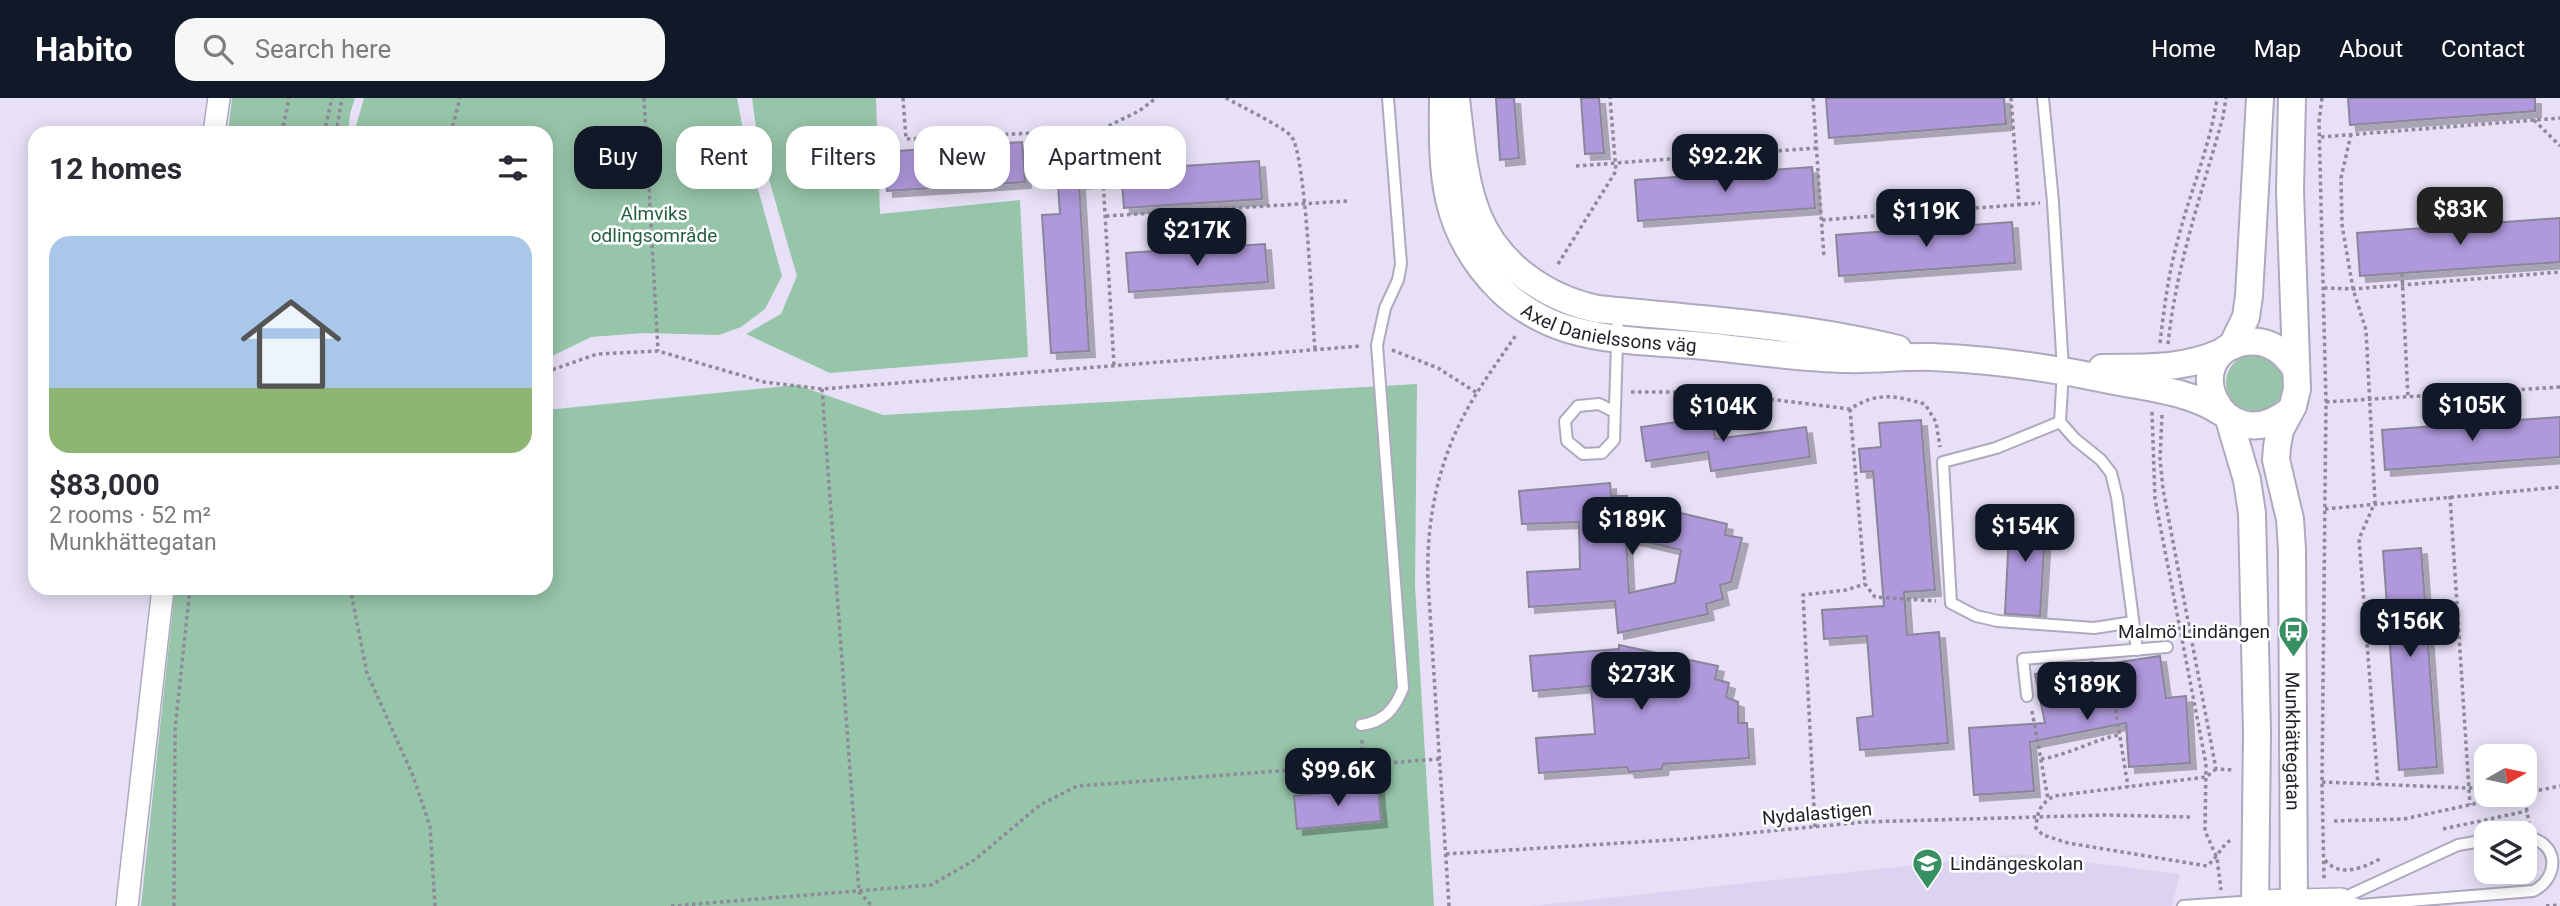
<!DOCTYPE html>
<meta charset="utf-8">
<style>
:root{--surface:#fff;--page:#f7f7f7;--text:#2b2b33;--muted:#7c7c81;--line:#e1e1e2;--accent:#111827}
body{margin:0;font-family:Roboto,sans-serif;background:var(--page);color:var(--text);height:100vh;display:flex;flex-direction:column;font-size:26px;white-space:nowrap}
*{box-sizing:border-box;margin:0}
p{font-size:23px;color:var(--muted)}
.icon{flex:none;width:38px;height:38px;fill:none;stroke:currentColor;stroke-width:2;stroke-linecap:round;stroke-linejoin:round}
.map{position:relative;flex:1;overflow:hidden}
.details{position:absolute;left:28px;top:28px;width:525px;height:469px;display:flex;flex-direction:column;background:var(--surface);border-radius:21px;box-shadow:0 4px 18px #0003}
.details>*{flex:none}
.guide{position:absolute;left:574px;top:28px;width:665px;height:63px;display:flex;gap:14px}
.needle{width:46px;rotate:81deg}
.buttons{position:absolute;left:2474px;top:646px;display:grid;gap:14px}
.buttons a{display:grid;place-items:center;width:63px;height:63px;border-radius:14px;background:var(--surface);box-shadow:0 4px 18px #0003;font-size:35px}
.price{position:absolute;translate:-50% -60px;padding:0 16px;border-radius:14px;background:var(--accent);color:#fff;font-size:23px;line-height:46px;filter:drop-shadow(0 2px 4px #0008)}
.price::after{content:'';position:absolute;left:50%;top:42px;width:21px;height:16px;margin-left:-10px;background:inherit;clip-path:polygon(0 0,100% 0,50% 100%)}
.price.active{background:#222;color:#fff}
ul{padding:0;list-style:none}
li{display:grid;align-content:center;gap:14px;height:371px;padding:0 21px}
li+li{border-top:2px solid var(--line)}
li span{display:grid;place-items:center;height:217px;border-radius:21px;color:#555}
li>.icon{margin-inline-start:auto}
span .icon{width:126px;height:126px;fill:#fffc;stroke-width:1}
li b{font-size:30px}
h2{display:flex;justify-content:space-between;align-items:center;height:84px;padding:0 21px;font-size:30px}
.tag{padding:0 24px;border-radius:21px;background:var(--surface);box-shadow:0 4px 18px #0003;font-size:24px;line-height:63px}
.tag.active{background:var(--accent);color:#fff}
header{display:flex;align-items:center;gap:42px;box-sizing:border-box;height:98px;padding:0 35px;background:var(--accent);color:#fff}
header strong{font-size:33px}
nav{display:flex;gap:38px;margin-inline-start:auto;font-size:24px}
.search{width:490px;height:63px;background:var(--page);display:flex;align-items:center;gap:18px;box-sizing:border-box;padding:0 24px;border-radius:21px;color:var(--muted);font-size:26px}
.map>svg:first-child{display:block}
</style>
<header>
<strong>Habito</strong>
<div class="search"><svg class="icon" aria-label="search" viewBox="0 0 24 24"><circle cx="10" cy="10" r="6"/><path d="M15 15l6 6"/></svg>Search here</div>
<nav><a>Home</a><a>Map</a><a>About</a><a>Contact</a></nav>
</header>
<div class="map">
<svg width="2560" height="808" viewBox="0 0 2560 808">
<defs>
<filter id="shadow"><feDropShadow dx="6" dy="6" stdDeviation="0" flood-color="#0004"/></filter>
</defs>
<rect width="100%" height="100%" fill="#e7e0f6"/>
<path fill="#dcd3f0" d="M2019 756 2180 776 2172 808H1532Z"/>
<g fill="#97c5a9">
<path d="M232 0H355L350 16 348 35H228Z"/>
<path d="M364 0H737L746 48 782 178 765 211 741 229 719 237 643 235 591 239 546 261V35H354Z"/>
<path d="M752 0H876L880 116 1020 102 1028 259 830 275 746 236 781 216 797 178 758 44Z"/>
<circle cx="2255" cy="285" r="29"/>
<path d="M1417 286 1415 488 1434 808H141L175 490H546V312L797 287 883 317Z"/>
</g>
<g fill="#af98dc" stroke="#8b8599" stroke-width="2" fill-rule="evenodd" filter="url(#shadow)">
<path d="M1496 0H1514L1519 60 1500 62Z"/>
<path d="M1581 0H1599L1604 55 1585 56Z"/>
<path d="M1826 0H2004L2006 26 1829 40Z"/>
<path d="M2348 0H2535V13L2350 27Z"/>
<path d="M1088 42 1091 84 1079 85 1089 253 1051 255 1042 117 1060 116 1055 44Z"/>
<path d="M1022 44 1025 84 887 93 885 54Z"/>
<path d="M1259 63 1262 101 1124 110 1121 72Z"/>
<path d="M1812 69 1815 110 1638 123 1635 82Z"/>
<path d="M2560 120V164L2360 178 2357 135Z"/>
<path d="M2012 124 2015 165 1839 178 1836 137Z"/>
<path d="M1265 146 1268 184 1129 194 1126 155Z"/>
<path d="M1712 319 1715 341 1806 329 1810 359 1711 373 1708 354 1646 363 1641 329Z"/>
<path d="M2560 319V359L2385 372 2382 332Z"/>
<path d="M1921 322 1935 492 1904 494 1907 537 1939 534 1948 645 1860 652 1857 620 1873 618 1867 538 1824 541 1822 512 1884 508 1873 373 1861 374 1859 351 1881 349 1879 325Z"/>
<path d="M1610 385 1611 398H1627L1626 402 1727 426 1725 437 1742 440 1731 484 1720 487 1723 501 1706 506 1708 516 1618 535 1615 503 1529 509 1527 474 1580 471 1579 424 1522 426 1519 393ZM1626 439 1681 452 1675 485 1629 495Z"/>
<path d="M2010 414 2046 416 2040 518 2005 516Z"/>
<path d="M2421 450 2437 669 2399 672 2383 453Z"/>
<path d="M1619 547 1718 568 1715 581 1729 585 1726 599 1738 604V625H1747L1749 660 1663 666 1662 671 1629 674 1627 669 1539 675 1536 640 1595 636 1591 588 1533 593 1530 558 1619 551Z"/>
<path d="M2160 558 2166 600 2186 598 2190 665 2129 669 2126 625 2030 644 2034 693 1974 697 1969 630 2045 625 2035 576 2093 564 2094 568Z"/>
<path d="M1378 689 1381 723 1297 731 1294 698Z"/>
</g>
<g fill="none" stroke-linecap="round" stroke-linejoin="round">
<defs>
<g id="service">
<path d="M2043 0 2053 104 2063 272 2060 324 2075 341 2101 362 2111 375 2117 399 2137 552"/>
<path d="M1615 314 1599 306 1578 308 1565 323 1567 343 1583 356 1602 355 1614 342 1618 213"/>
<path d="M2060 324 1996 350 1943 364 1951 505 1976 518 1998 523 2094 530 2133 524"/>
<path d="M2027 598 2023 561 2167 549"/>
<path d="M1361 627C1384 624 1395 611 1403 590L1377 247 1385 210 1398 182 1401 166 1388 0"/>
<path d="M2341 801 2360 807 2533 793C2560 780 2560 743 2525 739"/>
<path d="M2341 801 2458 747 2487 742"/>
<path d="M2183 808 2255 803"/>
</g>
<g id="minor">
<path d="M214 35 219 0"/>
<path d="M2255 803 2341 801"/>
<path d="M127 808 163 490"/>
</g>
<g id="tertiary">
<path id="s1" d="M1443 0C1442 76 1442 133 1500 191 1518 209 1544 224 1568 231 1611 244 1660 244 1705 248 1752 253 1800 260 1847 261 1875 262 1904 258 1932 259 1993 262 2055 270 2115 283 2151 290 2191 294 2221 314"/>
<path id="s2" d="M2292 0 2290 93 2297 291 2293 308 2280 332 2277 349 2276 362 2290 421 2292 451 2294 808"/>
<path d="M1456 1C1461 40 1463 81 1478 118 1498 167 1546 200 1597 211 1697 221 1800 227 1898 251"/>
<path d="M2232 248 2246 219 2249 198 2260 0"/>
<path d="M2102 270C2144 269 2181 272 2220 255"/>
<path d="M2288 314C2221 365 2174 255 2246 244 2268 241 2284 253 2295 270"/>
<path d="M2229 321 2247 382 2252 415 2257 634 2255 808"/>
</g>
</defs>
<use href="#service" stroke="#afa9be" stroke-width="14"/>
<use href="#minor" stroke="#afa9be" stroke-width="24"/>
<use href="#tertiary" stroke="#afa9be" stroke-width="30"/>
<g stroke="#8f8a9a" stroke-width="3.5" stroke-dasharray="3.5 3.5" stroke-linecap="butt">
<path d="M644 0 658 253"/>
<path d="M903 0 906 41 1100 32"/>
<path d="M1226 0C1240 8 1282 28 1291 38 1306 53 1312 219 1315 251"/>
<path d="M1813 0 1824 160"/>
<path d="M2011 0 2019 107"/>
<path d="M2322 0 2319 24 2326 304 2322 684 2324 782"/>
<path d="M2534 22 2560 48"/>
<path d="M282 35 289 0"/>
<path d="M324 35 332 0"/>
<path d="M336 35 342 0"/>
<path d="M451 35 460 0"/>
<path d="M2351 36 2341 80 2342 127 2353 191 2366 232 2375 404 2359 441 2378 687"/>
<path d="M2321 39 2560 20"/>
<path d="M1576 68 1817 50"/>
<path d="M1106 118 1347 103"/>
<path d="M1822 122 2040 105"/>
<path d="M1558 166 1616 73 1610 0"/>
<path d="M2402 175 2408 300"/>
<path d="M2324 190 2353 191 2560 174"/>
<path d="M2160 245C2164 211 2168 178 2177 145 2189 96 2210 50 2217 0"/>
<path d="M2168 246C2176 168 2202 94 2223 19L2226 0"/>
<path d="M1392 252 1438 270 1477 295"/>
<path d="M1114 267 1100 32 1139 13 1156 0"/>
<path d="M546 274 597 256 658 253 764 284 822 291 1361 248"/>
<path d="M822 291 859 794 872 808"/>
<path d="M1631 294H1711L1850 311C1879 293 1894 298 1925 306L1936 324 1940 349"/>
<path d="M2326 304 2560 289"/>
<path d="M1850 311 1865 486 1875 499 1936 503"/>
<path d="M2152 314 2155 401 2206 666 2205 733 2217 760 2221 792"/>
<path d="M2162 317 2160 361 2163 391 2216 671 2234 672"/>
<path d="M2450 398 2470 707"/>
<path d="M2325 411 2560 389"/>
<path d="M350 490 367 575 413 678 430 728 435 808"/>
<path d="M2109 570 2128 689"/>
<path d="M2032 613 2048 701"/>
<path d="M1362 642 1363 668"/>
<path d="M2041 661C2068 657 2091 643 2118 637"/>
<path d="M2216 671 2206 679 2054 698C2040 706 2037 714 2036 730L2043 737 2068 745 2207 768C2218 759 2221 748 2232 741"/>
<path d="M2322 684 2468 690 2487 689"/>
<path d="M2525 695 2560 688"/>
<path d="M2524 696 2529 725"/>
<path d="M2334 723 2404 721 2520 696"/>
<path d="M1815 729 1803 497 1846 492 1865 486"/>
<path d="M2443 731 2527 713"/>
<path d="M1446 756 1686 741 1864 724 2106 717 2190 719"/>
<path d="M2325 762C2340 780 2362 770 2380 761"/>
<path d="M174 808 175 631 190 490"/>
<path d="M671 808 931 787 973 763 1040 707 1077 688 1440 661"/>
<path d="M1449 808 1428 484C1426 429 1436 373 1461 323 1476 293 1497 265 1516 237"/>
<path d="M2546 808 2560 807"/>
</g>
<use href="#service" stroke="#fff" stroke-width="10"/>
<use href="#minor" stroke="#fff" stroke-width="21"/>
<use href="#tertiary" stroke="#fff" stroke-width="26"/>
</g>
<defs>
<symbol id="bus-pin" viewBox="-11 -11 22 30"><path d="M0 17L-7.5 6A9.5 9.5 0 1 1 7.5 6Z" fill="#388f63" stroke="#fff"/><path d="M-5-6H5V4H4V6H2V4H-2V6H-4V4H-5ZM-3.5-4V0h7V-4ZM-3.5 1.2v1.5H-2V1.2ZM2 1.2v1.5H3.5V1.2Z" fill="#fff"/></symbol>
<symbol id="school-pin" viewBox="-11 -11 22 30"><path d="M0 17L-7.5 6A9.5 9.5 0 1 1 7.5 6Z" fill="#388f63" stroke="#fff"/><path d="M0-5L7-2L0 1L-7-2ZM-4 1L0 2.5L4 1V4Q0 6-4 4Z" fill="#fff"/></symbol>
</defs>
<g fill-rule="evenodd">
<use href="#bus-pin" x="2276" y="516" width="35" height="47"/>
<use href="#school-pin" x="1910" y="748" width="35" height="47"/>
</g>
<g text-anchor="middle" stroke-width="5" stroke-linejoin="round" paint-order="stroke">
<g font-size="19" fill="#255e41" stroke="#fff">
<text x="654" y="122">Almviks<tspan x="654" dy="22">odlingsområde</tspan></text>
</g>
<g font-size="19" fill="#211f27" stroke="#fff">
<text dy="7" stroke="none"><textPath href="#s1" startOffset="326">Axel Danielssons väg</textPath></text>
<text dy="7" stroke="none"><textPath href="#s2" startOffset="649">Munkhättegatan</textPath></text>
<text transform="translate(1817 715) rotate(-5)" y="7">Nydalastigen</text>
</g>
<g font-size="19" fill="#211f27" stroke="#fff" text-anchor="end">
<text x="2270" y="540">Malmö Lindängen</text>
<text x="1950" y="772" text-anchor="start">Lindängeskolan</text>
</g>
</g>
</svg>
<div class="buttons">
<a><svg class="needle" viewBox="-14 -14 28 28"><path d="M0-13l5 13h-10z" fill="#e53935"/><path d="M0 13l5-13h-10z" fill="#7c7c81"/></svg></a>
<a><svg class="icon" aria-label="layers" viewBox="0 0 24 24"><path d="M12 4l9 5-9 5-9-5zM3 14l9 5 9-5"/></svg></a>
</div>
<b class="price" style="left:1725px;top:96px">$92.2K</b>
<b class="price active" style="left:2460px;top:149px">$83K</b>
<b class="price" style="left:1926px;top:151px">$119K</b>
<b class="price" style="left:1197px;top:170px">$217K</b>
<b class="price" style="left:2472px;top:345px">$105K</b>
<b class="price" style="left:1723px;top:346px">$104K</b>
<b class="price" style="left:1632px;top:459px">$189K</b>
<b class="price" style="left:2025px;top:466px">$154K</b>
<b class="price" style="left:2410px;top:561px">$156K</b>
<b class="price" style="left:1641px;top:614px">$273K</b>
<b class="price" style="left:2087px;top:624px">$189K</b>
<b class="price" style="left:1338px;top:710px">$99.6K</b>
<div class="guide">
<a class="tag active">Buy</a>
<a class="tag">Rent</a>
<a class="tag">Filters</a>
<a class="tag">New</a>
<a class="tag">Apartment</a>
</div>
<section class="details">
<h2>12 homes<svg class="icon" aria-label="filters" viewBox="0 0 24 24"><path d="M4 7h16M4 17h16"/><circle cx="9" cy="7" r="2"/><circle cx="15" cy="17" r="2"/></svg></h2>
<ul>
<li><span style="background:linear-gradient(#a9c7e8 70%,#8fb573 0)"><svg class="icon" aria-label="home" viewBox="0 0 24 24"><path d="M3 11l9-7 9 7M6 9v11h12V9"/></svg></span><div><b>$83,000</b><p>2 rooms · 52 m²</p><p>Munkhättegatan</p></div></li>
</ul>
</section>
</div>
